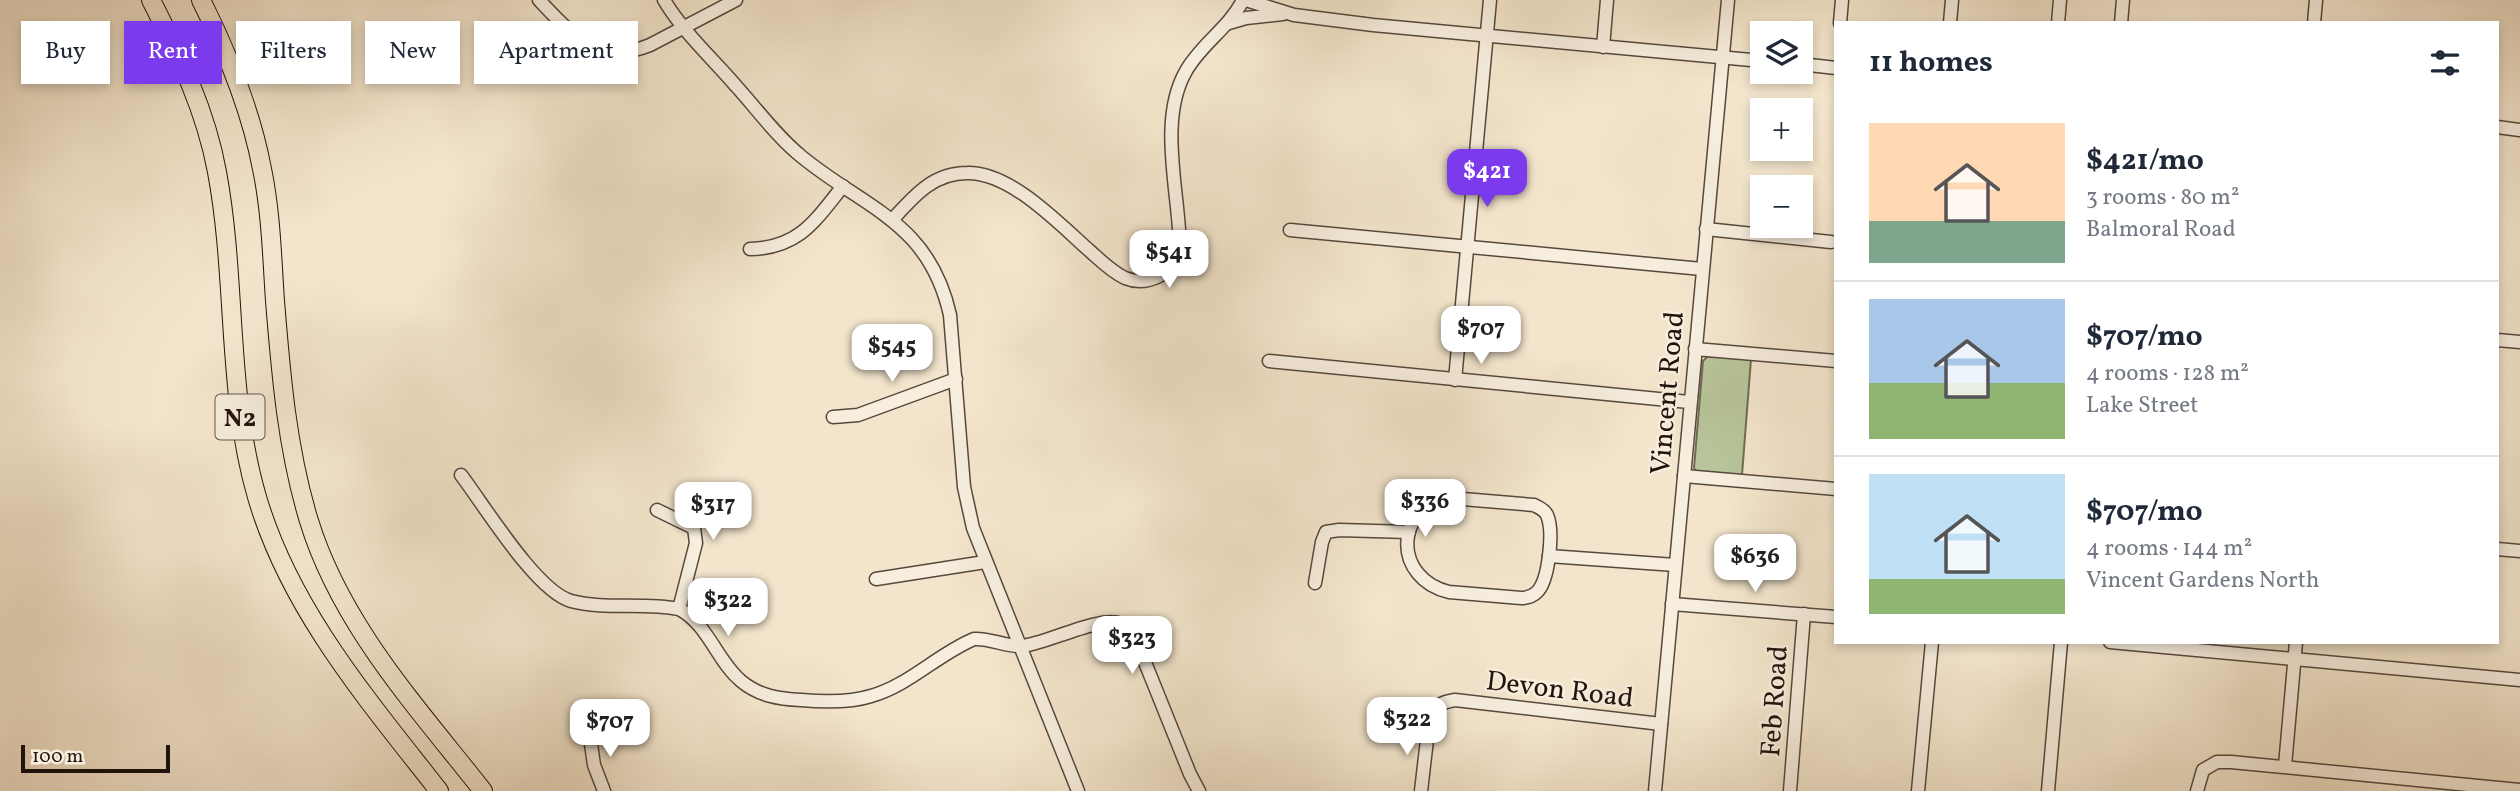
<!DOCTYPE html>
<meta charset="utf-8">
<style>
:root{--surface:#fff;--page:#f2f2f3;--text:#1f2937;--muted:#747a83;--line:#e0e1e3;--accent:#7c3aed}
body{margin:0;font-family:Vollkorn,serif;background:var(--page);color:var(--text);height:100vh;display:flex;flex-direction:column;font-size:26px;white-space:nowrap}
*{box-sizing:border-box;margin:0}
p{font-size:23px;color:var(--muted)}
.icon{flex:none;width:38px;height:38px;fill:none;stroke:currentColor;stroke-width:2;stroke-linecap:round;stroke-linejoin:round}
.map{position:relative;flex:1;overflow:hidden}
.drawer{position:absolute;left:1834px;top:21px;width:665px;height:623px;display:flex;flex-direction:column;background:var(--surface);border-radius:0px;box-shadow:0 4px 10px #0003}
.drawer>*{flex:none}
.guide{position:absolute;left:21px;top:21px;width:665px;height:63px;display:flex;gap:14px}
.controls{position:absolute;left:1750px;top:21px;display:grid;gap:14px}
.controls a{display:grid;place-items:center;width:63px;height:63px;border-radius:0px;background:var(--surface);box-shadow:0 4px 10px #0003;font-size:35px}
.scale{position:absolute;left:21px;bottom:18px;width:149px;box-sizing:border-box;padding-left:7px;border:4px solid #22130d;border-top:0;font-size:19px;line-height:24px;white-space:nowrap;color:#22130d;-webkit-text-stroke:5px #f7eede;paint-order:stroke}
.price{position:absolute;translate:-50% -60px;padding:0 16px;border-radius:14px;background:#fff;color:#222;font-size:23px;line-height:46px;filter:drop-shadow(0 2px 4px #0008)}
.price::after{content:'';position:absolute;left:50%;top:42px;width:21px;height:16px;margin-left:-10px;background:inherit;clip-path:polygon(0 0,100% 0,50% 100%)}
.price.selected{background:var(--accent);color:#fff}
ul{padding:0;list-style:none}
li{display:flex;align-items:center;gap:21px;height:175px;padding:0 35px}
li+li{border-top:2px solid var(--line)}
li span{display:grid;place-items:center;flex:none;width:196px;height:140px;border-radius:0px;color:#555}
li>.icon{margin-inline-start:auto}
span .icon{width:84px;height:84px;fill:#fffc;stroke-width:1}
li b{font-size:30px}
h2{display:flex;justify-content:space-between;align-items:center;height:84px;padding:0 35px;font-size:30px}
.pill{padding:0 24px;border-radius:0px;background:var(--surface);box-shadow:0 4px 10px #0003;font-size:24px;line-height:63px}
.pill.selected{background:var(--accent);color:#fff}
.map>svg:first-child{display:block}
</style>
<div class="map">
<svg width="2520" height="791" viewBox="0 0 2520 791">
<rect width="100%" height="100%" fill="#f3e5cc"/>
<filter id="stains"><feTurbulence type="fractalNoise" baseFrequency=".00286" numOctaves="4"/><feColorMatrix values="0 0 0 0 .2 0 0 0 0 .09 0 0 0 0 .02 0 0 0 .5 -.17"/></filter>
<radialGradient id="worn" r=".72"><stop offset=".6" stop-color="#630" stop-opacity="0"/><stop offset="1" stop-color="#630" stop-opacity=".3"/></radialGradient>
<path fill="#b8c59a" stroke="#6d6c54" stroke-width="2" d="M1708 356 1751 359 1742 475 1696 471 1694 468 1703 361Z"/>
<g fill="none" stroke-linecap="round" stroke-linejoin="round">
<defs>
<g id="minor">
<path d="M539 0C572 35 599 66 650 45L736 0"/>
<path d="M664 0C683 32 712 58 736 86 757 109 777 137 802 157 867 210 929 222 950 315L964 487 973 528 1078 791"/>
<path d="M1246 0 1294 15 1373 25 1762 61"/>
<path d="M1229 23 1246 18 1283 14"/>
<path d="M1840 23 1842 0"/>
<path d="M1950 23 1952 0"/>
<path d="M2058 23 2060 0"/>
<path d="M2121 23 2123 0"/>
<path d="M2314 23 2316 0"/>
<path d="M1603 47 1607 0"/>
<path d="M1801 64 1836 68"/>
<path d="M2497 127 2520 130"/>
<path d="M893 219C914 196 933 173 967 173 1011 172 1059 224 1091 252 1101 261 1112 272 1125 278 1147 287 1174 274 1180 250 1180 195 1157 121 1186 71 1201 44 1229 28 1243 0"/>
<path d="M1706 229 1831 242"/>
<path d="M1290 230 1702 269"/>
<path d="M750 249C799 248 815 221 843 186"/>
<path d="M2497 340 2520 342"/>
<path d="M1695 349 1836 361"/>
<path d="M1269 361 1689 402"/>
<path d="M1455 380 1490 0"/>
<path d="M833 417 858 415 956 379"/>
<path d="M461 475C484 505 536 591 571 601 605 610 644 602 679 609 708 624 717 661 741 681 759 696 779 699 801 700 824 702 849 703 871 696 908 686 938 654 974 639 991 638 1006 647 1022 646 1046 644 1100 615 1121 624 1129 627 1132 633 1136 640L1190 774 1199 791"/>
<path d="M1684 476 1836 489"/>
<path d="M1451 498 1534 505C1539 508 1544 509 1547 515 1554 531 1549 580 1537 592 1532 597 1527 598 1521 598L1449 592C1394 579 1392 508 1451 498Z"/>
<path d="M657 510 694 528 696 543 679 609"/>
<path d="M2497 549 2520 551"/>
<path d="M1549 556 1675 565"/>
<path d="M876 579 985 562"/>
<path d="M1315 583 1322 542 1326 532 1339 530 1409 532"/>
<path d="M1672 604 1836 617"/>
<path d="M2110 642 2520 680"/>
<path d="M590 737 594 765 604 791"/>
<path d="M2285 766 2296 642"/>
<path d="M1421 791 1430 714C1437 704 1444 702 1455 700L1661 724"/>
<path d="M1655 791 1728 0"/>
<path d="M1790 791 1804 614"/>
<path d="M1918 791 1932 642"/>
<path d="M2048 791 2061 642"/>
<path d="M2197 791 2203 770 2217 762H2231L2520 790"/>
</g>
<g id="highway">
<path d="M151 0C179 55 206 111 217 172 237 279 226 391 257 497 290 610 368 700 439 791"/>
<path d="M201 0C228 54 251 110 262 169 271 212 272 257 275 301 281 375 287 449 309 521 341 625 417 707 483 791"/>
</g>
</defs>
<use href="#minor" stroke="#56483d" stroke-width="15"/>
<use href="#highway" stroke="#22130d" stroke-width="20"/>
<use href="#minor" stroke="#f7eede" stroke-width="12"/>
<use href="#highway" stroke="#f3e5cc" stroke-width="18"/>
</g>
<g text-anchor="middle" stroke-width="5" stroke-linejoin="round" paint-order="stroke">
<rect fill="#f7eede" stroke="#62554c" stroke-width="2" x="215.5" y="394.5" width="49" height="45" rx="5"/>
<g font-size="26" font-weight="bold" fill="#22130d">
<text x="240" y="426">N2</text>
</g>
<g font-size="28" fill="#22130d" stroke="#f7eede">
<text transform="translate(1666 393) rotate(-85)" y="10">Vincent Road</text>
<text transform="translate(1560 688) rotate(7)" y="10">Devon Road</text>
<text transform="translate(1773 701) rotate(-86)" y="10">Feb Road</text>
</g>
</g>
<rect width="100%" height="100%" filter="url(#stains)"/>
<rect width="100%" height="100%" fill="url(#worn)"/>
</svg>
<div class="controls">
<a><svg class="icon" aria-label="layers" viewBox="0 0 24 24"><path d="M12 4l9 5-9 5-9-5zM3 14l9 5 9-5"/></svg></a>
<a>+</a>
<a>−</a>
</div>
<div class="scale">100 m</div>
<b class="price selected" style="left:1487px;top:209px">$421</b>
<b class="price" style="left:1169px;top:290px">$541</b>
<b class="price" style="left:1481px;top:366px">$707</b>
<b class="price" style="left:892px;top:384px">$545</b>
<b class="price" style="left:1425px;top:539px">$336</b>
<b class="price" style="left:713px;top:542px">$317</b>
<b class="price" style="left:1755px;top:594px">$636</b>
<b class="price" style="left:728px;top:638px">$322</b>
<b class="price" style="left:1132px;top:676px">$323</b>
<b class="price" style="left:1407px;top:757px">$322</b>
<b class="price" style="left:610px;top:759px">$707</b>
<div class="guide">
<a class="pill">Buy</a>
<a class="pill selected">Rent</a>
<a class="pill">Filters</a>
<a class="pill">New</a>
<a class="pill">Apartment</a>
</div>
<section class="drawer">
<h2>11 homes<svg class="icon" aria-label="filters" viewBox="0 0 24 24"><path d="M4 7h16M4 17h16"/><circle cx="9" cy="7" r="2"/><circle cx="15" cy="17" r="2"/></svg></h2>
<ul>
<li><span style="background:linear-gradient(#ffd9b3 70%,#7fa58c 0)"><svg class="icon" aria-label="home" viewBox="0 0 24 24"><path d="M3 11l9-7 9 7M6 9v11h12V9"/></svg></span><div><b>$421/mo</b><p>3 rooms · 80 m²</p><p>Balmoral Road</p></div></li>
<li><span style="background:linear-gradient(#a9c7e8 60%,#8fb573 0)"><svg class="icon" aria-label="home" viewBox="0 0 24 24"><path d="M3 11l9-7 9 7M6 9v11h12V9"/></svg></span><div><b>$707/mo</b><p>4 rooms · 128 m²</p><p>Lake Street</p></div></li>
<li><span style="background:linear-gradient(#bfe0f5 75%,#8fb573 0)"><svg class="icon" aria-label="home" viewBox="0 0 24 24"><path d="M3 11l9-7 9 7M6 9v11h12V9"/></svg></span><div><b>$707/mo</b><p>4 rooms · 144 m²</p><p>Vincent Gardens North</p></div></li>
</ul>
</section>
</div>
